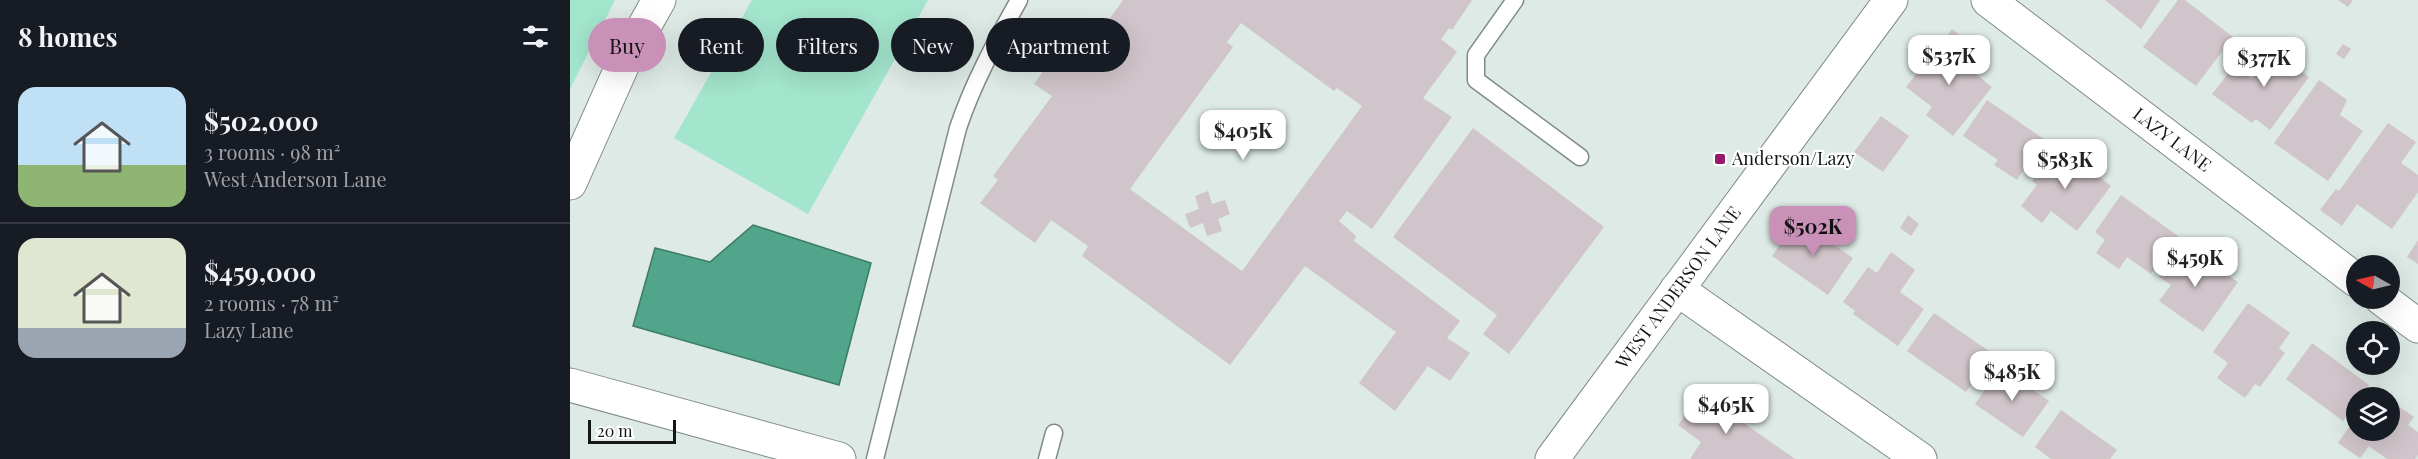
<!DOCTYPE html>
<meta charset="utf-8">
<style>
:root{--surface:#171b24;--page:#242831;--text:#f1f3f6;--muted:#9ea1a6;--line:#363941;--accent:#c990b8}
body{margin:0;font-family:"Playfair Display",serif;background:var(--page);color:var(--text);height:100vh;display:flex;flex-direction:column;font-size:22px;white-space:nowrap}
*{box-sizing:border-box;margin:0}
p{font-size:20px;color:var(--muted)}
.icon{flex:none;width:33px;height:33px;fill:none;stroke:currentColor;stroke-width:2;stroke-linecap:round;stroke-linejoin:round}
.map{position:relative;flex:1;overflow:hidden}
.side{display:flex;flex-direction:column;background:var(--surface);width:570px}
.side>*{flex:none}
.guide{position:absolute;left:18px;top:18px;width:570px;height:54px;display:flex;gap:12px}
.needle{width:39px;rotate:278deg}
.tools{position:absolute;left:1776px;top:255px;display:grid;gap:12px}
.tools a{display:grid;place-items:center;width:54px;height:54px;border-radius:50%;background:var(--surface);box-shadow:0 6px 24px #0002;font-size:30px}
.scale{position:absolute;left:18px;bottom:15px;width:88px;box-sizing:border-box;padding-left:6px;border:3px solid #131816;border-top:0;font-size:16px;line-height:21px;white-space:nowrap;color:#131816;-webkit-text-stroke:4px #fff;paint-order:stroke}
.price{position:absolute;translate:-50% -51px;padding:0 14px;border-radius:12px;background:#fff;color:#222;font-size:20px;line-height:39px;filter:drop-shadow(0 2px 3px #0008)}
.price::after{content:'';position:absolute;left:50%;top:36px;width:18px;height:14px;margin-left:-9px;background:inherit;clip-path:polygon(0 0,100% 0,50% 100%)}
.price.on{background:var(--accent);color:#111}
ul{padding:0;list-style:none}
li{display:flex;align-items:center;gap:18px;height:150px;padding:0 18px}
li+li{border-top:2px solid var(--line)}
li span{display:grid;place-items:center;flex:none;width:168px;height:120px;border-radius:18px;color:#555}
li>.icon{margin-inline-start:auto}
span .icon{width:72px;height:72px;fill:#fffc;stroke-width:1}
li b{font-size:26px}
h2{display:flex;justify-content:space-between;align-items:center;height:72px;padding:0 18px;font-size:26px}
.pill{padding:0 21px;border-radius:27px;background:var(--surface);box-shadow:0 6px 24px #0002;font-size:21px;line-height:54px}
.pill.on{background:var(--accent);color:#111}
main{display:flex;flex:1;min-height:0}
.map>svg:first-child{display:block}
</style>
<main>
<section class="side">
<h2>8 homes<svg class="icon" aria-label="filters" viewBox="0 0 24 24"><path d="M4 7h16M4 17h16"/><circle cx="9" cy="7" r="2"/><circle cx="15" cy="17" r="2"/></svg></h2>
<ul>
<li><span style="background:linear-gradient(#bfe0f5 65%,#8fb573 0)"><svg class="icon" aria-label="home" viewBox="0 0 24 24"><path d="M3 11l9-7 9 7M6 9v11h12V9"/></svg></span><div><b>$502,000</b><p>3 rooms · 98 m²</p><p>West Anderson Lane</p></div></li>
<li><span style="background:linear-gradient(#dfe7d0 75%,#9aa5b1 0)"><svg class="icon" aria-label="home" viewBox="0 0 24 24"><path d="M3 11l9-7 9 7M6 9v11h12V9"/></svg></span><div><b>$459,000</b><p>2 rooms · 78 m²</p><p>Lazy Lane</p></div></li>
</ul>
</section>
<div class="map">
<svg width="1848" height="459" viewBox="0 0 1848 459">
<rect width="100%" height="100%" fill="#ddeae5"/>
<g fill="#a3e5cd">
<path d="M0 0H45L0 89Z"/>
<path d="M182 0H358L238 214 104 138Z"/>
</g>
<path fill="#50a58a" stroke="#3e7b67" stroke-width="1.5" d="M183 225 301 263 269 385 63 326 85 248 140 262Z"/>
<g fill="#d0c5ca" fill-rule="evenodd">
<path d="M553 0H902L882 30 879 28 871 39 887 52 853 98 882 117 802 229 777 211 769 221 786 236 784 241 890 321 877 338 900 353 880 381 858 366 825 411 789 383 826 332 735 266 660 365 512 256 518 246 481 220 465 243 410 203 428 180 423 176 482 96 464 84 496 39 516 52ZM671 23 764 91 767 88 792 106 672 271 560 189 663 47 657 42Z"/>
<path d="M1535 0H1590L1571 29Z"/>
<path d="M1608 0H1615L1663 37 1626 86 1573 47Z"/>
<path d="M1768 0H1783L1778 7Z"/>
<path d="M1382 29 1396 40 1384 57 1422 87 1383 136 1356 115 1362 107 1336 87Z"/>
<path d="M1684 40 1695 47 1685 61 1675 54Z"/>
<path d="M1773 44 1781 49 1774 59 1766 54Z"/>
<path d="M1718 46 1736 58 1728 69 1739 77 1700 130 1686 119 1682 123 1642 94 1664 66 1682 79 1702 51 1710 56Z"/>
<path d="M1749 80 1777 100 1770 115 1793 131 1758 181 1704 143Z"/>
<path d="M1417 100 1474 139 1447 180 1424 165 1428 160 1393 136Z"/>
<path d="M1311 116 1339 136 1313 172 1284 152Z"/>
<path d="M1818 123 1846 142 1831 163 1848 175V192L1822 229 1787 204 1772 226 1750 210 1766 189 1769 191Z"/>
<path d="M903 128 1034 227 939 354 913 334 927 315 823 237Z"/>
<path d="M1489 146 1541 186 1507 231 1481 211 1472 223 1451 206 1467 185 1462 181Z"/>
<path d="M638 191 642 204 655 200 660 214 648 219 652 231 637 236 633 223 620 228 615 214 629 209 625 196Z"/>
<path d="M1551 195 1608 236 1581 274 1557 257 1549 269 1526 253 1535 240 1525 232Z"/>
<path d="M1338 215 1349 224 1341 236 1330 228Z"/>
<path d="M1228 220 1283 258 1258 295 1202 256Z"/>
<path d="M1848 240V264L1837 257Z"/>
<path d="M1613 244 1668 282 1633 332 1589 301 1601 285 1589 277Z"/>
<path d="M1321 252 1345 270 1330 292 1354 309 1328 346 1283 314 1285 311 1273 302 1298 267 1307 273Z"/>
<path d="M1678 303 1720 333 1709 348 1715 353 1690 387 1685 384 1675 398 1647 378 1658 363 1643 352Z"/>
<path d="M1364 313 1423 354 1396 392 1337 351Z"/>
<path d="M1742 343 1799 385 1790 398H1786V402L1773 421 1716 379Z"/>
<path d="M1431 367 1479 401 1453 437 1405 404Z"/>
<path d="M1805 390 1808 392 1815 398H1800Z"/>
<path d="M1131 393 1225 459H1120L1131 442 1108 425Z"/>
<path d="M1820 400 1844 417 1838 425 1848 432V455L1845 459H1817L1799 446 1790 458 1768 443 1786 417V430H1820Z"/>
<path d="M1491 410 1547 450 1540 459H1481L1465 447Z"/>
</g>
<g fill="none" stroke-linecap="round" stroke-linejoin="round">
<defs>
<g id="service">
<path d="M945 0 906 55V80L1010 157"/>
<path d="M305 459 388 128C403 83 426 41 449 0"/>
<path d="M477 459 484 433"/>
</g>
<g id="minor">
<path id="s1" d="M1418 0 1786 280"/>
<path d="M0 183 53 64 89 0"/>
<path d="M1107 289 1350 459"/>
<path d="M1811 298 1848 326"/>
</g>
<path id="tertiary" d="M0 385 269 459"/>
<g id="secondary">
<path id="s2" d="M982 459 1321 0"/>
</g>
</defs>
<use href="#service" stroke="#808b86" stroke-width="19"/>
<use href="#minor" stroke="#808b86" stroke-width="35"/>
<use href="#tertiary" stroke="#808b86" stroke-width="35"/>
<use href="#secondary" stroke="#808b86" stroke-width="35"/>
<use href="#service" stroke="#fff" stroke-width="16"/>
<use href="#minor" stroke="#fff" stroke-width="33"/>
<use href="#tertiary" stroke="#fff" stroke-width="33"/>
<use href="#secondary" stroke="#fff" stroke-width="33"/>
</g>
<rect fill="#99176c" stroke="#fff" stroke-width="2" x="1144" y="153" width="12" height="12" rx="3"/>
<g text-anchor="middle" stroke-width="4.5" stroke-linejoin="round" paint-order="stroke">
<g font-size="18" fill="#131816" stroke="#fff">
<text dy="6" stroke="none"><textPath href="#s1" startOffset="231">LAZY LANE</textPath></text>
<text dy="6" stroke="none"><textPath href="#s2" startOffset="213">WEST ANDERSON LANE</textPath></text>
</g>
<g font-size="18" fill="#131816" stroke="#fff" text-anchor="start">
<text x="1162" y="165">Anderson/Lazy</text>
</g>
</g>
</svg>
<div class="tools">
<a><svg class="needle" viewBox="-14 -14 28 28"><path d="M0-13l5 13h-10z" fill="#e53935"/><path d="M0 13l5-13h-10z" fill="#9ea1a6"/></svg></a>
<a><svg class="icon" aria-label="locate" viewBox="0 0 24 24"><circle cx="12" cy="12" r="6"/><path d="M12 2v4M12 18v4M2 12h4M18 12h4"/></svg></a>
<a><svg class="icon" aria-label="layers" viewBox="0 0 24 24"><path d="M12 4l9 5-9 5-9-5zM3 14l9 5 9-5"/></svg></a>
</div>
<div class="scale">20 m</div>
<b class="price" style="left:1379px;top:86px">$537K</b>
<b class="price" style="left:1694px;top:88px">$377K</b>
<b class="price" style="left:673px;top:161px">$405K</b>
<b class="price" style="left:1495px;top:190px">$583K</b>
<b class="price on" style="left:1243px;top:257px">$502K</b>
<b class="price" style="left:1625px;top:288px">$459K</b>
<b class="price" style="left:1442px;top:402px">$485K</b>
<b class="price" style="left:1156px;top:435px">$465K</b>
<div class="guide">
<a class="pill on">Buy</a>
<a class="pill">Rent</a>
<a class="pill">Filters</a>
<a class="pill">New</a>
<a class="pill">Apartment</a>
</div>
</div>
</main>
